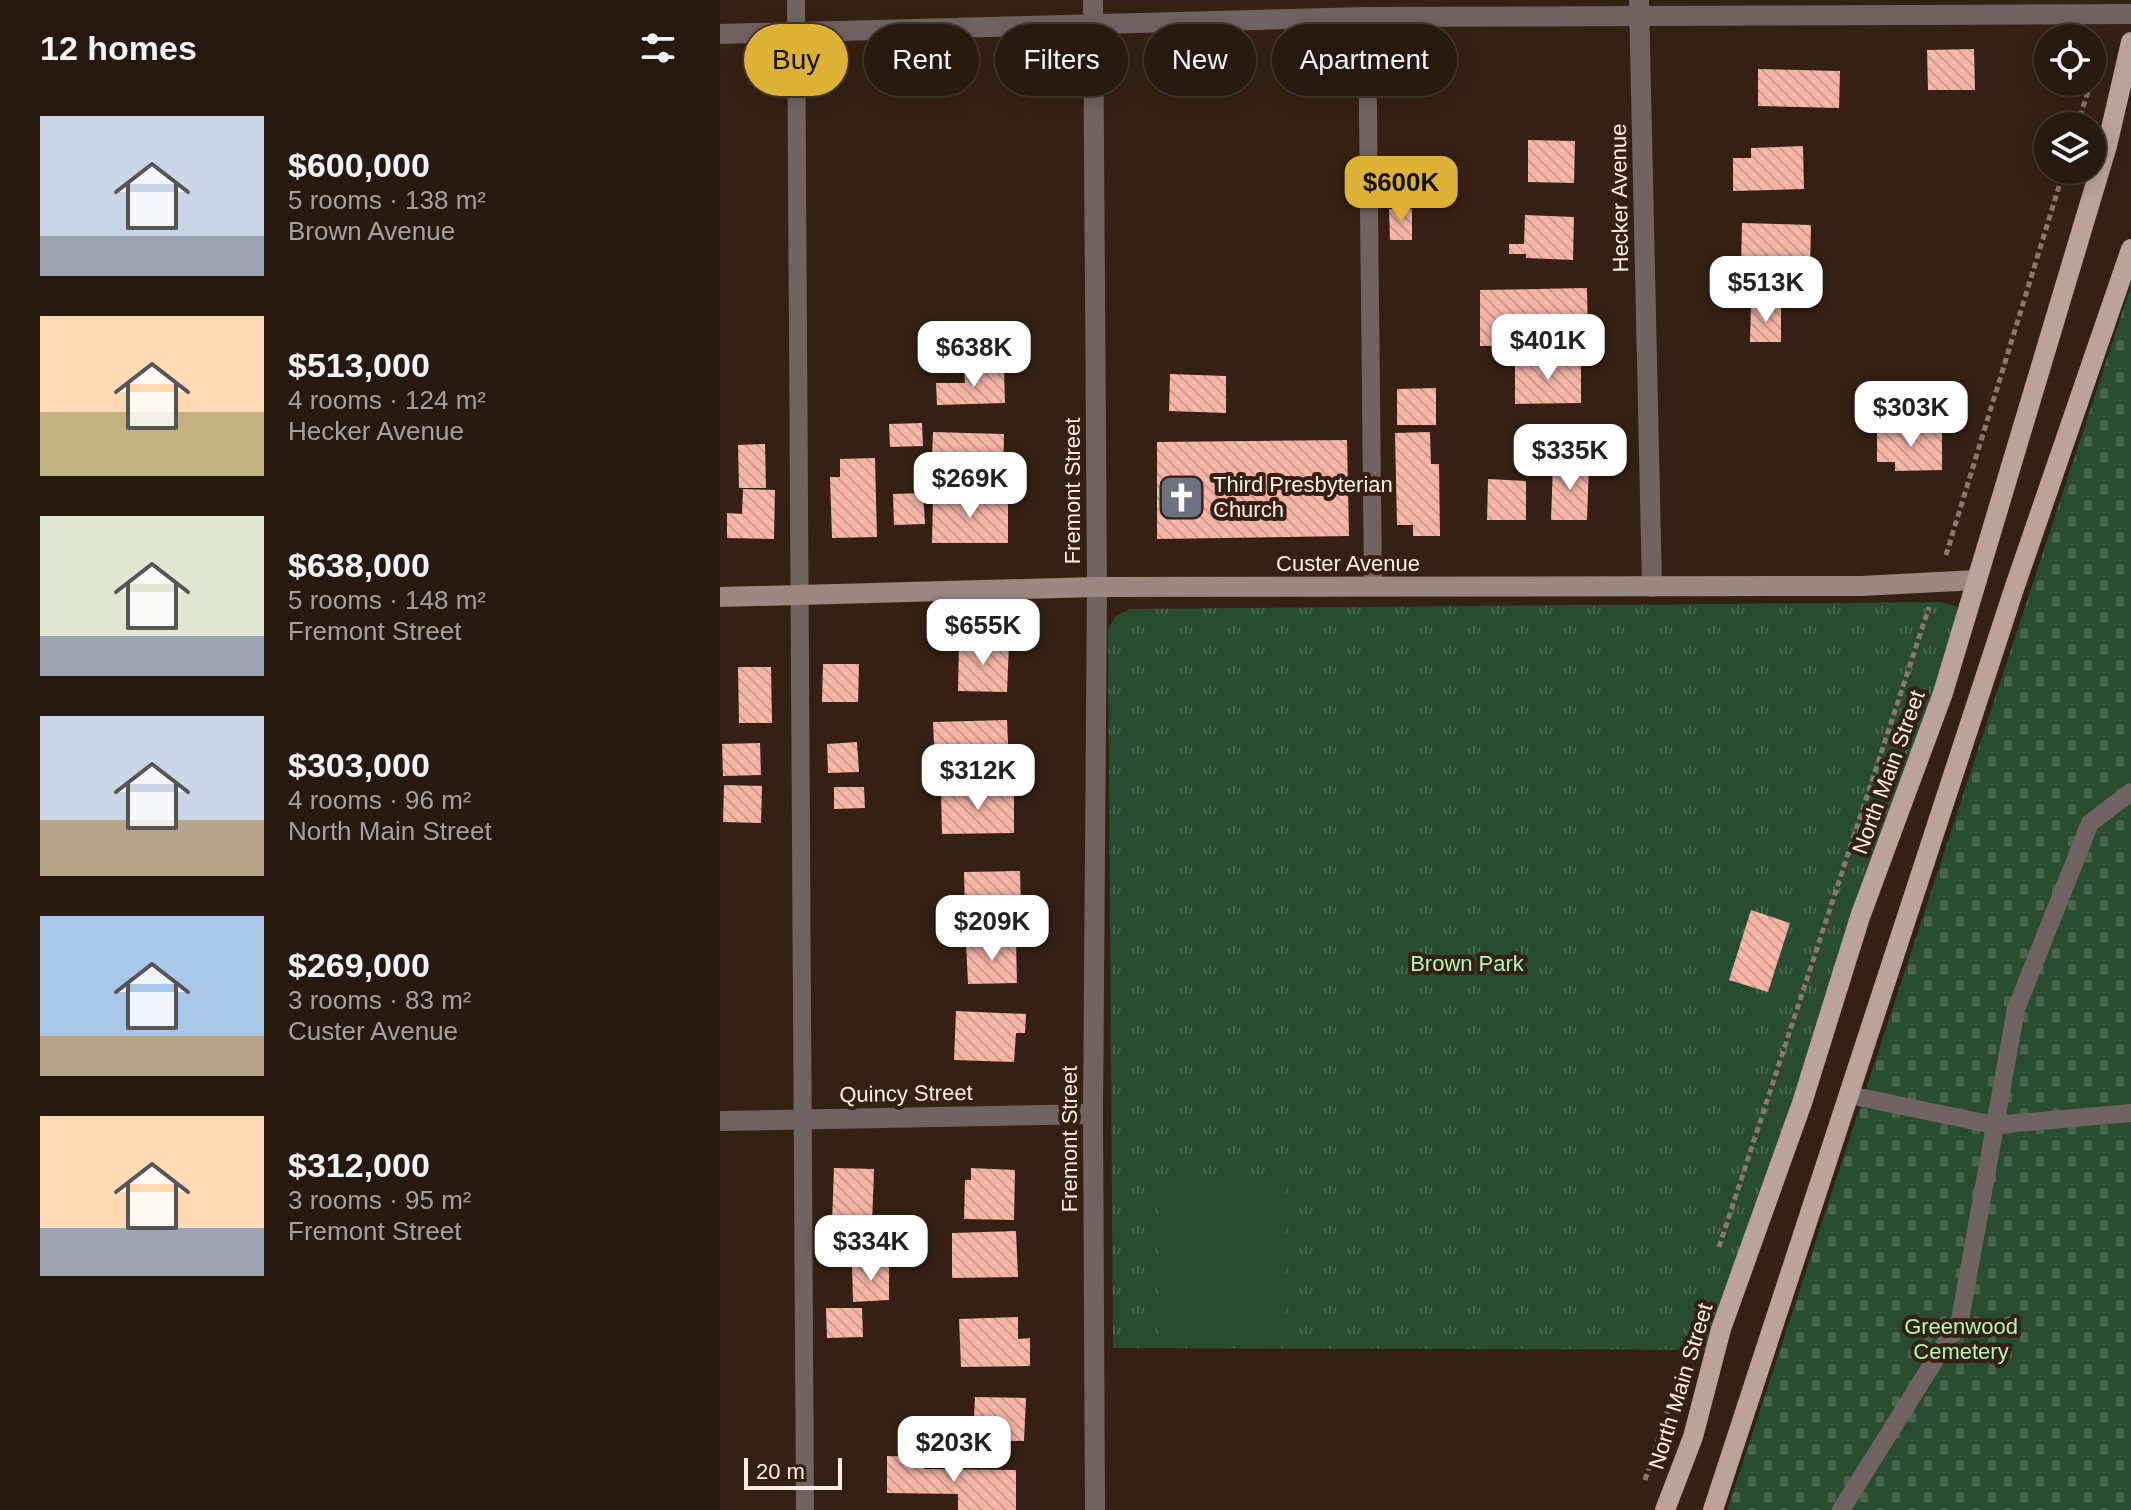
<!DOCTYPE html>
<meta charset="utf-8">
<style>
:root{--surface:#28190e;--page:#302217;--text:#f1f3f6;--muted:#a5a09e;--line:#44382e;--accent:#ddb133}
body{margin:0;font-family:Helvetica,sans-serif;background:var(--page);color:var(--text);height:100vh;display:flex;flex-direction:column;font-size:30px;white-space:nowrap}
*{box-sizing:border-box;margin:0}
p{font-size:26px;color:var(--muted)}
.icon{flex:none;width:44px;height:44px;fill:none;stroke:currentColor;stroke-width:2;stroke-linecap:round;stroke-linejoin:round}
.map{position:relative;flex:1;overflow:hidden}
.side{display:flex;flex-direction:column;background:var(--surface);width:720px}
.side>*{flex:none}
.hud{position:absolute;left:24px;top:24px;width:760px;height:72px;display:flex;gap:16px}
.tools{position:absolute;left:1314px;top:24px;display:grid;gap:16px}
.tools a{display:grid;place-items:center;width:72px;height:72px;border-radius:50%;background:var(--surface);box-shadow:0 4px 20px #0003,0 0 0 2px var(--line);font-size:40px}
.scale{position:absolute;left:24px;bottom:20px;width:98px;box-sizing:border-box;padding-left:8px;border:4px solid #fff1e7;border-top:0;font-size:22px;line-height:28px;white-space:nowrap;color:#fff1e7;-webkit-text-stroke:6px #352112;paint-order:stroke}
.price{position:absolute;translate:-50% -68px;padding:0 18px;border-radius:16px;background:#fff;color:#222;font-size:26px;line-height:52px;filter:drop-shadow(0 2px 4px #0008)}
.price::after{content:'';position:absolute;left:50%;top:48px;width:24px;height:18px;margin-left:-12px;background:inherit;clip-path:polygon(0 0,100% 0,50% 100%)}
.price.on{background:var(--accent);color:#111}
ul{padding:0;list-style:none}
li{display:flex;align-items:center;gap:24px;height:200px;padding:0 40px}
li span{display:grid;place-items:center;flex:none;width:224px;height:160px;border-radius:0px;color:#555}
li>.icon{margin-inline-start:auto}
span .icon{width:96px;height:96px;fill:#fffc;stroke-width:1}
li b{font-size:34px}
h2{display:flex;justify-content:space-between;align-items:center;height:96px;padding:0 40px;font-size:34px}
.pill{padding:0 28px;border-radius:36px;background:var(--surface);box-shadow:0 4px 20px #0003,0 0 0 2px var(--line);font-size:28px;line-height:72px}
.pill.on{background:var(--accent);color:#111}
main{display:flex;flex:1;min-height:0}
.map>svg:first-child{display:block}
</style>
<main>
<section class="side">
<h2>12 homes<svg class="icon" aria-label="filters" viewBox="0 0 24 24"><path d="M4 7h16M4 17h16"/><circle cx="9" cy="7" r="2"/><circle cx="15" cy="17" r="2"/></svg></h2>
<ul>
<li><span style="background:linear-gradient(#c9d6e8 75%,#9aa5b1 0)"><svg class="icon" aria-label="home" viewBox="0 0 24 24"><path d="M3 11l9-7 9 7M6 9v11h12V9"/></svg></span><div><b>$600,000</b><p>5 rooms · 138 m²</p><p>Brown Avenue</p></div></li>
<li><span style="background:linear-gradient(#ffd9b3 60%,#c2b280 0)"><svg class="icon" aria-label="home" viewBox="0 0 24 24"><path d="M3 11l9-7 9 7M6 9v11h12V9"/></svg></span><div><b>$513,000</b><p>4 rooms · 124 m²</p><p>Hecker Avenue</p></div></li>
<li><span style="background:linear-gradient(#dfe7d0 75%,#9aa5b1 0)"><svg class="icon" aria-label="home" viewBox="0 0 24 24"><path d="M3 11l9-7 9 7M6 9v11h12V9"/></svg></span><div><b>$638,000</b><p>5 rooms · 148 m²</p><p>Fremont Street</p></div></li>
<li><span style="background:linear-gradient(#c9d6e8 65%,#b9a48a 0)"><svg class="icon" aria-label="home" viewBox="0 0 24 24"><path d="M3 11l9-7 9 7M6 9v11h12V9"/></svg></span><div><b>$303,000</b><p>4 rooms · 96 m²</p><p>North Main Street</p></div></li>
<li><span style="background:linear-gradient(#a9c7e8 75%,#b9a48a 0)"><svg class="icon" aria-label="home" viewBox="0 0 24 24"><path d="M3 11l9-7 9 7M6 9v11h12V9"/></svg></span><div><b>$269,000</b><p>3 rooms · 83 m²</p><p>Custer Avenue</p></div></li>
<li><span style="background:linear-gradient(#ffd9b3 70%,#9aa5b1 0)"><svg class="icon" aria-label="home" viewBox="0 0 24 24"><path d="M3 11l9-7 9 7M6 9v11h12V9"/></svg></span><div><b>$312,000</b><p>3 rooms · 95 m²</p><p>Fremont Street</p></div></li>
</ul>
</section>
<div class="map">
<svg width="1411" height="1510" viewBox="0 0 1411 1510">
<defs>
<pattern id="grass-tufts" width="24" height="20" patternUnits="userSpaceOnUse" patternTransform="scale(2)"><rect width="24" height="20" fill="#274c2e"/><path d="M3 7l-1-3M5 7V3M7 7l1-3M15 17l-1-3M17 17v-4M19 17l1-3" fill="none" stroke="#47664c"/></pattern>
<pattern id="cemetery-stones" width="16" height="16" patternUnits="userSpaceOnUse" patternTransform="scale(2)"><rect width="16" height="16" fill="#274c2e"/><path d="M2 7V4a2 2 0 0 1 4 0v3zM10 15v-3a2 2 0 0 1 4 0v3z" fill="#47664c"/></pattern>
<pattern id="building-back-hatch" width="6" height="6" patternUnits="userSpaceOnUse" patternTransform="scale(2)"><rect width="6" height="6" fill="#f7b5a8"/><path d="M-1 5l2 2M0 0l6 6M5-1l2 2" fill="none" stroke="#cc9a8f"/></pattern>
</defs>
<rect width="100%" height="100%" fill="#352112"/>
<path fill="url(#grass-tufts)" d="M1220 602 1236 606 1240 621 994 1350 393 1348 388 629 396 616 410 609Z"/>
<path fill="url(#cemetery-stones)" d="M1411 286V1510H1007Z"/>
<rect fill="#274c2e" x="438" y="1174" width="126" height="160"/>
<g fill="url(#building-back-hatch)">
<path d="M1254 49 1255 90H1208L1207 50Z"/>
<path d="M1038 69 1120 71 1119 108 1038 106Z"/>
<path d="M808 140 855 141 854 183 808 182Z"/>
<path d="M1083 146 1084 189 1013 191V158H1031V148Z"/>
<path d="M669 209H692V240H670Z"/>
<path d="M805 215 854 217 853 260 806 258V254H789V244H804Z"/>
<path d="M1022 223 1091 225 1090 270 1021 268Z"/>
<path d="M867 288 868 344 760 346V290Z"/>
<path d="M1031 306 1061 307V342H1030Z"/>
<path d="M861 360V403L795 404V361Z"/>
<path d="M284 369 285 403 217 405 216 383H245L244 370Z"/>
<path d="M450 374 506 376V413L449 411Z"/>
<path d="M716 388V425H677V389Z"/>
<path d="M202 423 203 446 170 447 169 424Z"/>
<path d="M1157 429H1222V470L1175 471V462H1157Z"/>
<path d="M213 432 284 434 283 481 211 479Z"/>
<path d="M710 432 711 464H719L720 536H693V525H677L675 433Z"/>
<path d="M627 440 629 536 437 539V442Z"/>
<path d="M45 444 46 488H19L18 445Z"/>
<path d="M155 458 157 537 112 538 110 477H120V459Z"/>
<path d="M833 465H869L867 520H831Z"/>
<path d="M768 479 806 481V520H767Z"/>
<path d="M23 489 55 490 54 539 7 538V513L22 514Z"/>
<path d="M203 493 205 524 174 525 173 494Z"/>
<path d="M213 497H288V543H212Z"/>
<path d="M239 643 289 644 287 692 238 691Z"/>
<path d="M103 664H139L138 702H102Z"/>
<path d="M18 667H51L52 723H19Z"/>
<path d="M287 720 289 765 215 767 213 722Z"/>
<path d="M137 742 139 772 108 773 107 744Z"/>
<path d="M40 743 41 775 3 776 2 744Z"/>
<path d="M4 785 42 786 41 823 3 822Z"/>
<path d="M114 787H144L145 808 114 809Z"/>
<path d="M294 790V833L222 834 221 791Z"/>
<path d="M300 871 301 910 245 911 244 872Z"/>
<path d="M1031 910 1070 923 1048 992 1009 980Z"/>
<path d="M296 941 297 983 248 984 246 943Z"/>
<path d="M236 1011 306 1014 305 1033H296L294 1062 234 1060Z"/>
<path d="M114 1168 154 1169 152 1225 112 1224Z"/>
<path d="M251 1168 295 1170 294 1220 244 1219 245 1180H251Z"/>
<path d="M296 1231 298 1277 232 1278V1233Z"/>
<path d="M169 1264V1300L133 1302 132 1265Z"/>
<path d="M106 1308H142L143 1337 107 1338Z"/>
<path d="M298 1317V1339L310 1338V1366L241 1367 239 1319Z"/>
<path d="M255 1397 306 1398 304 1441 253 1440Z"/>
<path d="M167 1456 205 1457 204 1469 296 1470V1510H238V1494L167 1493Z"/>
</g>
<g fill="none" stroke-linecap="round" stroke-linejoin="round">
<g stroke="#8a786b" stroke-width="5" stroke-dasharray="6 4" stroke-linecap="butt">
<path d="M1357 126 1371 82"/>
<path d="M1226 555 1344 170"/>
<path d="M999 1247 1209 607"/>
<path d="M925 1480 958 1379"/>
</g>
<g stroke="#716460" stroke-width="18">
<path d="M76 0 85 1510"/>
<path d="M647 17 653 587"/>
<path d="M1129 1095 1274 1125 1411 1113"/>
<path d="M1121 1510 1240 1320 1296 1009 1370 823 1411 792"/>
</g>
<g stroke="#716460" stroke-width="20">
<path d="M373 0 377 587 373 1114 375 1510"/>
<path d="M919 0 932 587"/>
<path d="M0 34 647 17 1411 14"/>
<path d="M0 1121 373 1114"/>
</g>
<path stroke="#9c8781" stroke-width="20" d="M0 597 377 587 1141 586 1257 580"/>
<g stroke="#bda29a" stroke-width="20">
<path d="M945 1510 973 1437 1001 1329 1082 1103 1140 917 1223 693 1387 146 1411 42"/>
<path d="M993 1510 1294 589 1411 249"/>
</g>
</g>
<defs>
<symbol id="church-square" viewBox="-11 -11 22 22"><rect x="-9" y="-9" width="18" height="18" rx="4" fill="#6b7280" stroke="#352112"/><path d="M-1.2-6h2.4v3.5h3.3v2.4h-3.3V6h-2.4V-.1h-3.3v-2.4h3.3Z" fill="#fff"/></symbol>
</defs>
<g fill-rule="evenodd">
<use href="#church-square" x="436" y="472" width="51" height="51"/>
</g>
<g text-anchor="middle" stroke-width="8" stroke-linejoin="round" paint-order="stroke">
<g font-size="22" fill="#fff1e7" stroke="#352112">
<text transform="translate(899 198) rotate(-91)" y="8">Hecker Avenue</text>
<text transform="translate(352 491) rotate(-90)" y="8">Fremont Street</text>
<text x="628" y="571">Custer Avenue</text>
<text transform="translate(1168 772) rotate(-70)" y="8">North Main Street</text>
<text transform="translate(186 1093) rotate(-1)" y="8">Quincy Street</text>
<text transform="translate(349 1139) rotate(-90)" y="8">Fremont Street</text>
<text transform="translate(960 1386) rotate(-73)" y="8">North Main Street</text>
</g>
<g font-size="22" fill="#fff1e7" stroke="#352112" text-anchor="start">
<text x="493" y="492">Third Presbyterian<tspan x="493" dy="25">Church</tspan></text>
</g>
<g font-size="22" fill="#aff6b8" stroke="#352112">
<text x="747" y="971">Brown Park</text>
<text x="1241" y="1334">Greenwood<tspan x="1241" dy="25">Cemetery</tspan></text>
</g>
</g>
</svg>
<div class="tools">
<a><svg class="icon" aria-label="locate" viewBox="0 0 24 24"><circle cx="12" cy="12" r="6"/><path d="M12 2v4M12 18v4M2 12h4M18 12h4"/></svg></a>
<a><svg class="icon" aria-label="layers" viewBox="0 0 24 24"><path d="M12 4l9 5-9 5-9-5zM3 14l9 5 9-5"/></svg></a>
</div>
<div class="scale">20 m</div>
<b class="price on" style="left:681px;top:224px">$600K</b>
<b class="price" style="left:1046px;top:324px">$513K</b>
<b class="price" style="left:828px;top:382px">$401K</b>
<b class="price" style="left:254px;top:389px">$638K</b>
<b class="price" style="left:1191px;top:449px">$303K</b>
<b class="price" style="left:850px;top:492px">$335K</b>
<b class="price" style="left:250px;top:520px">$269K</b>
<b class="price" style="left:263px;top:667px">$655K</b>
<b class="price" style="left:258px;top:812px">$312K</b>
<b class="price" style="left:272px;top:963px">$209K</b>
<b class="price" style="left:151px;top:1283px">$334K</b>
<b class="price" style="left:234px;top:1484px">$203K</b>
<div class="hud">
<a class="pill on">Buy</a>
<a class="pill">Rent</a>
<a class="pill">Filters</a>
<a class="pill">New</a>
<a class="pill">Apartment</a>
</div>
</div>
</main>
